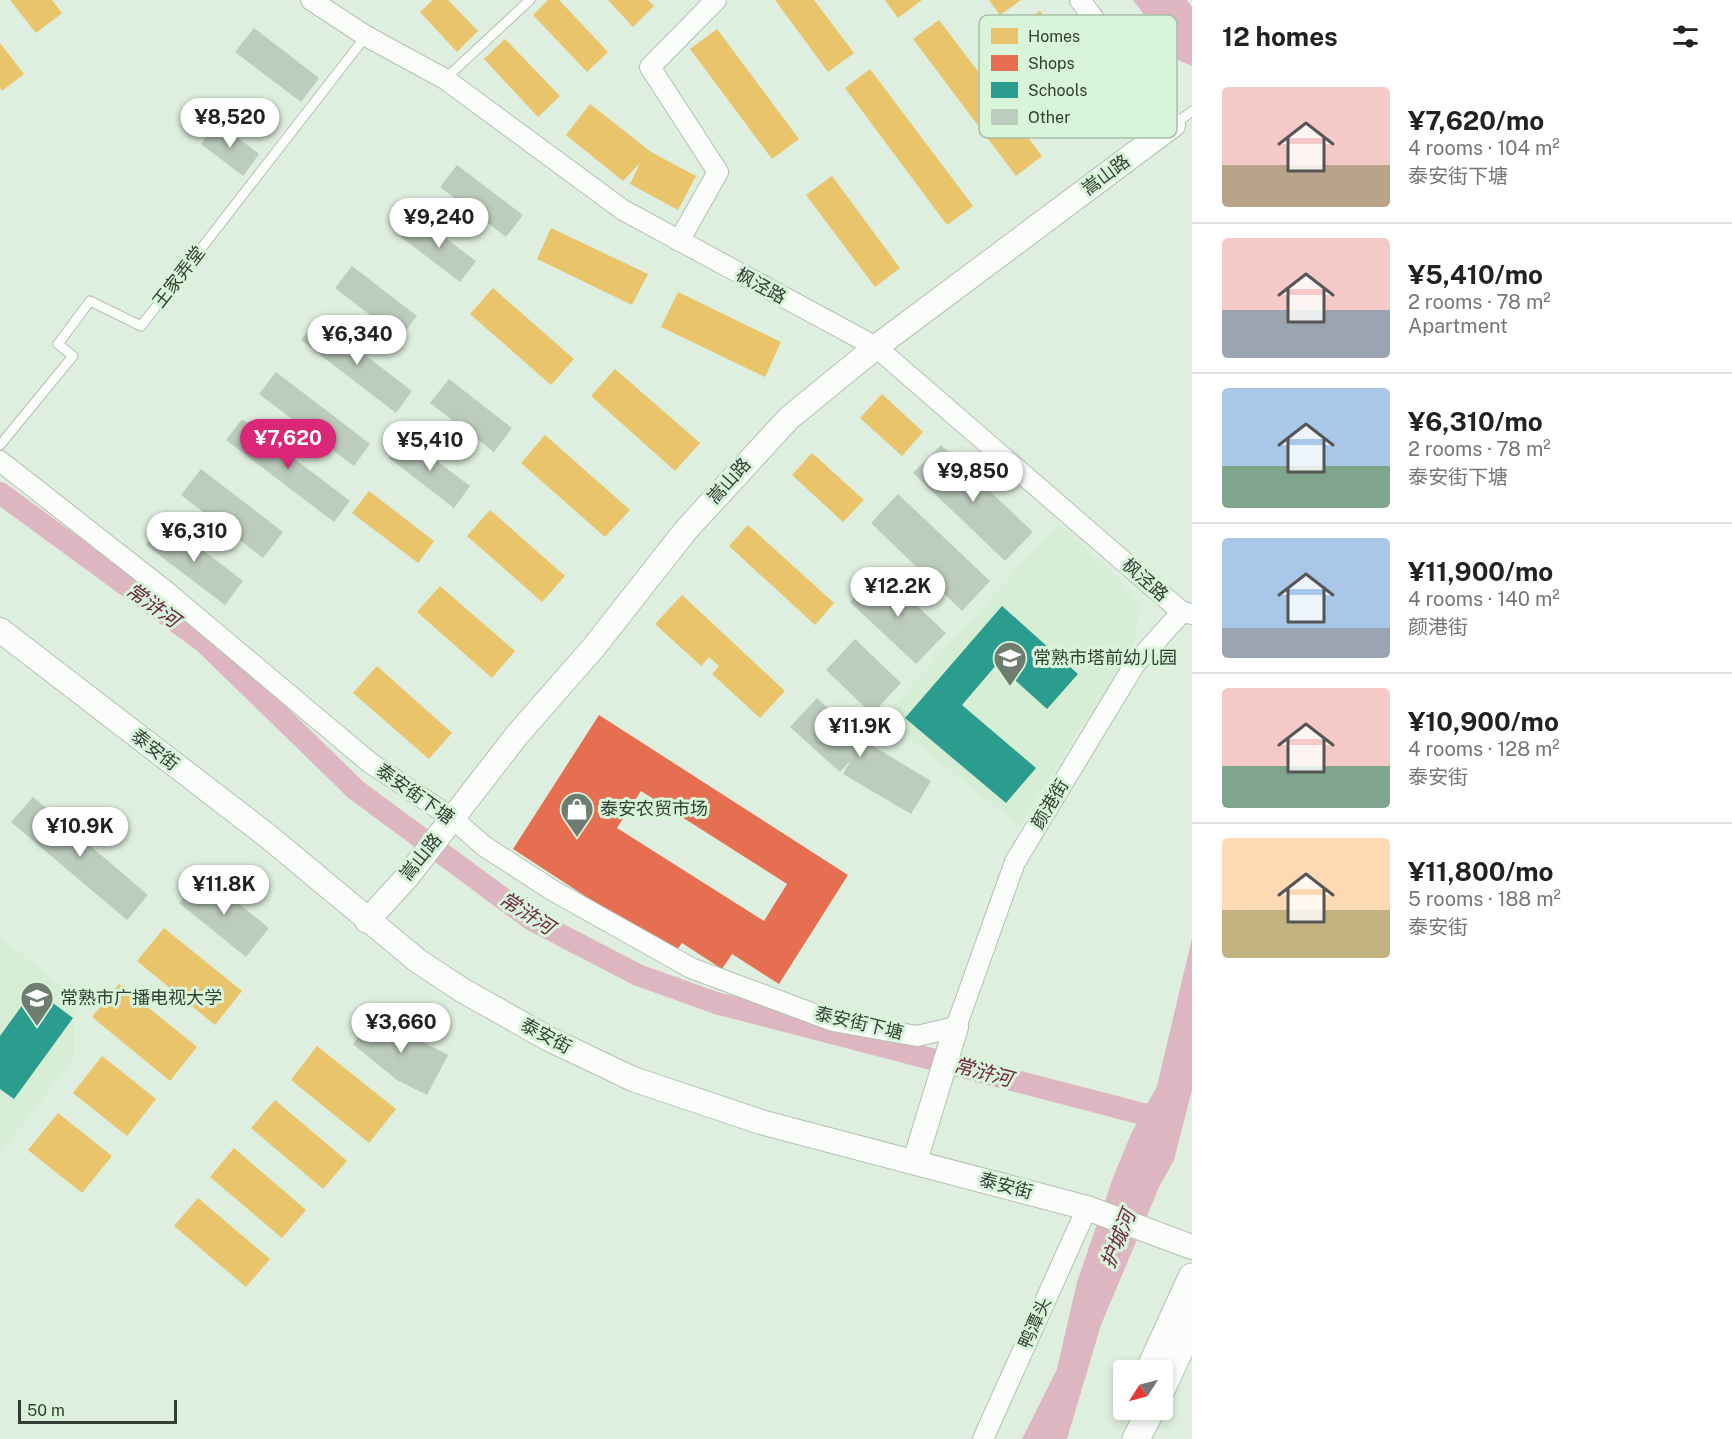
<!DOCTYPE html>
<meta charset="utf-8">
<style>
:root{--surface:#fff;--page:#f6f6f6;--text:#222;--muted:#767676;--line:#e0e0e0;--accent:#db2777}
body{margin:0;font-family:"Public Sans","Noto Sans SC",sans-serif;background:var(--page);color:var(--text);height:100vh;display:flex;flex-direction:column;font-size:22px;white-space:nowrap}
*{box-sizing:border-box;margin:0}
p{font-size:20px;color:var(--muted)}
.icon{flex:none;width:33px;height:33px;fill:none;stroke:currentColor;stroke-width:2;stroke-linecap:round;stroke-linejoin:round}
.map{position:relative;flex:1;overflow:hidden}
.panel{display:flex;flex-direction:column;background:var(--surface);width:540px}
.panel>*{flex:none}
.needle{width:39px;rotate:234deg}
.fabs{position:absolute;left:1113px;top:1360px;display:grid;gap:12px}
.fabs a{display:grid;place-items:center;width:60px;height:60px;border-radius:6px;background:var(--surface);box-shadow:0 3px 9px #0003;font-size:30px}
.scale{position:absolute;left:18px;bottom:15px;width:159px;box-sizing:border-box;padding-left:6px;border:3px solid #333e34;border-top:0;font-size:16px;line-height:21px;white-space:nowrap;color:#333e34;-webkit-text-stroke:4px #d9f5d9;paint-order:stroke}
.price{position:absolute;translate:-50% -51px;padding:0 14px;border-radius:21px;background:#fff;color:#222;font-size:20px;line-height:39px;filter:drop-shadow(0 2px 3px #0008)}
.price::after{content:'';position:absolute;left:50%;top:36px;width:18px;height:14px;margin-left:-9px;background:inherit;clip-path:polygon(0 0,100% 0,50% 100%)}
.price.current{background:var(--accent);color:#fff}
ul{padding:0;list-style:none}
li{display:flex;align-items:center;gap:18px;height:150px;padding:0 30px}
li+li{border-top:2px solid var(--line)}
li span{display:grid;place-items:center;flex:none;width:168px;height:120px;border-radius:6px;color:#555}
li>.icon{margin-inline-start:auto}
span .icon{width:72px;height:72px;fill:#fffc;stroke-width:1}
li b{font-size:26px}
h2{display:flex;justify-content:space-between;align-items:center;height:72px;padding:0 30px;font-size:26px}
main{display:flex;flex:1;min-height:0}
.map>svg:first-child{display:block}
</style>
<main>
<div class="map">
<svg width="1192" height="1439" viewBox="0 0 1192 1439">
<rect width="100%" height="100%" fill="#dfefdf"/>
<g fill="#d5eed5">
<path d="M1058 524 1121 580 1140 607 1131 657 1078 732 1020 826 883 717Z"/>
<path d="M0 937 75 997 74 1057 0 1154Z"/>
</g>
<g fill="#deb6c1">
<path d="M1133 0H1187L1192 7V66L1178 60Z"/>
<path d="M1192 938V1090L1174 1160 1160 1185 1101 1325 1067 1439H1022L1057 1369 1077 1282 1114 1175 1131 1134 1157 1086Z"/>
</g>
<g fill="#e9c46a">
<path d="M10 0H52L62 13 36 33Z"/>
<path d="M433 0H448L478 31 457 52 420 12Z"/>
<path d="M548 0H559L608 52 587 72 533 15Z"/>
<path d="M608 0H648L654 6 633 27Z"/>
<path d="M775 0H814L854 53 828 72Z"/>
<path d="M885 0H922L898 18Z"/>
<path d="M989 0H1021L1000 15Z"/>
<path d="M1040 11 1109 103 1084 122 1015 30Z"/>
<path d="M939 20 1042 156 1016 176 913 39Z"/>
<path d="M717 29 799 139 772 159 690 49Z"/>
<path d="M505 39 560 96 538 117 484 59Z"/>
<path d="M0 43 24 74 2 91 0 88Z"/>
<path d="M870 69 973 206 947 225 845 88Z"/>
<path d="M590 104 651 152 696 176 678 210 630 184 640 163 623 181 566 135Z"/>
<path d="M832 176 900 268 875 287 806 195Z"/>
<path d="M551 228 648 274 632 305 537 259Z"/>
<path d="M493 288 574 359 551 385 470 314Z"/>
<path d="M678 292 781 342 765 377 661 327Z"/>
<path d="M615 369 700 443 675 471 591 396Z"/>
<path d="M882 394 923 432 902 456 860 418Z"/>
<path d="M545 435 630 510 605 537 521 463Z"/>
<path d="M812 453 864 500 843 522 792 475Z"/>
<path d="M369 491 434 541 418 563 352 513Z"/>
<path d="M490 510 565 576 542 602 467 536Z"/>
<path d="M748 525 834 603 815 625 729 546Z"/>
<path d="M440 586 515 651 492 678 417 612Z"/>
<path d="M682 595 785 691 760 718 712 674 719 666 709 657 701 666 655 624Z"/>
<path d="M377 666 452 733 429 759 353 693Z"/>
<path d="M164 928 242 991 215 1025 137 961Z"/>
<path d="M119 984 197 1047 170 1081 92 1017Z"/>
<path d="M317 1046 396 1109 369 1143 291 1080Z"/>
<path d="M102 1056 156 1099 127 1136 73 1093Z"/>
<path d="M275 1100 347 1161 323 1189 251 1128Z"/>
<path d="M58 1113 112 1156 82 1193 28 1150Z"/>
<path d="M234 1148 306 1210 282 1238 210 1177Z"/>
<path d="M198 1198 270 1259 246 1287 174 1226Z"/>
</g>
<path fill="#e76f51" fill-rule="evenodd" d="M599 715 848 875 779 984 732 954 722 969 682 943 674 954 513 849ZM641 791 787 884 764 921 617 828Z"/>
<g fill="#2a9d8f">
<path d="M1002 606 1078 674 1047 709 997 664 962 705 1036 768 1006 803 905 718Z"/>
<path d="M34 989 73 1018 14 1099 0 1089V1036Z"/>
</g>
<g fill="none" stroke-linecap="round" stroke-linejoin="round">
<path stroke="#deb6c1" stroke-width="22" d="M0 493 204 642 356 790 532 920 638 975 716 1003 1166 1120"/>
</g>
<g fill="#bdcdbd">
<path d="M254 28 319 78 301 102 235 52Z"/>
<path d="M218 122 259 154 243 176 201 144Z"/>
<path d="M457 165 523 215 506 237 440 187Z"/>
<path d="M417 217 476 261 460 282 401 237Z"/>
<path d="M352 266 417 316 400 338 335 288Z"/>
<path d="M318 319 412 391 396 413 301 340Z"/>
<path d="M276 372 370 444 354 466 259 394Z"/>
<path d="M449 379 512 428 494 452 430 403Z"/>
<path d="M242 419 350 501 334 522 226 440Z"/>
<path d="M405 437 470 486 454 508 389 458Z"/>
<path d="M941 445 1033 532 1005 561 913 473Z"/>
<path d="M201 469 283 532 263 558 181 495Z"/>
<path d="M898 494 990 581 962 611 871 523Z"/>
<path d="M164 520 243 581 225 605 146 545Z"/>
<path d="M880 571 946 633 916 664 850 602Z"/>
<path d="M855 639 901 683 872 714 826 670Z"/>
<path d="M817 698 863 740 931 781 911 814 843 774 851 760 840 772 790 727Z"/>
<path d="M33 797 148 895 127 920 11 822Z"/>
<path d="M202 874 269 928 246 957 179 903Z"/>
<path d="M379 1012 421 1041 448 1055 427 1095 397 1080 353 1044Z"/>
</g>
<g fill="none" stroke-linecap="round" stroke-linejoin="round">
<defs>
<g id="service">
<path d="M445 79 530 0"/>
<path d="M1175 124 1192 111"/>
<path d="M0 445 73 356 58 344 90 301 141 326 366 36"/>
</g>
<g id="minor">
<path d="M311 0 366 36 445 79 623 210 876 347 1182 612"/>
<path d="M1080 0 1173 125"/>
<path d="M679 241 718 172 650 67 716 0"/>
<path d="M0 461 162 588 369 762 452 818 484 846 552 890 691 968 833 1021 917 1036 956 1027 1015 862 1135 664 1182 612 1192 614"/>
<path d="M983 1439 1087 1208"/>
</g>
<g id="tertiary">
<path d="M0 630 269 837 418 961 462 990 549 1039 633 1079 761 1122 1087 1208 1192 1247"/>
<path d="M367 921 407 877 517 735 594 647 686 530 789 418 876 347 1173 125"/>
<path d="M915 1161 956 1027"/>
</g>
<g id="secondary">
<path d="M1149 1371 1192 1277"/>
<path d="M1162 1388 1192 1323"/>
<path d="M1136 1439 1151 1410"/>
</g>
</defs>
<use href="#service" stroke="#b4c0b4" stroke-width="11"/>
<use href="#minor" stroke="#b4c0b4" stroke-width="22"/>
<use href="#tertiary" stroke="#b4c0b4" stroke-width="26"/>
<use href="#secondary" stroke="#b4c0b4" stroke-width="29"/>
<use href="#service" stroke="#fafdfa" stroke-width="9"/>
<use href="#minor" stroke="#fafdfa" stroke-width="20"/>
<use href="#tertiary" stroke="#fafdfa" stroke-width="24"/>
<use href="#secondary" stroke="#fafdfa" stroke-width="27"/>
</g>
<defs>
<symbol id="school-pin" viewBox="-11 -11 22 30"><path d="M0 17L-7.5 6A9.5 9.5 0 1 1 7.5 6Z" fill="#6f7c70" stroke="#d9f5d9"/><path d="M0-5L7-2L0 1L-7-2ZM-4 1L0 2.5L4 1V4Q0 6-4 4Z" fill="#fff"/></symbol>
<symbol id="shop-pin" viewBox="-11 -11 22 30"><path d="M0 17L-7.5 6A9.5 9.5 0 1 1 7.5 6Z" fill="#6f7c70" stroke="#d9f5d9"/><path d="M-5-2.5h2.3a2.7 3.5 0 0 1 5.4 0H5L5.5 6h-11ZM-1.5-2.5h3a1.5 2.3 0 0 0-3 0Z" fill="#fff"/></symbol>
<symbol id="university-pin" viewBox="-11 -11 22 30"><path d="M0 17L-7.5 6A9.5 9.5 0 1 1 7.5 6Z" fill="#6f7c70" stroke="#d9f5d9"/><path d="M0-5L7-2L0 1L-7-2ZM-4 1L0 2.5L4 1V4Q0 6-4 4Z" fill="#fff"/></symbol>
</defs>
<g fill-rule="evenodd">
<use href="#school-pin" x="991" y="639" width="38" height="52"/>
<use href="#shop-pin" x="558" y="790" width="38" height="52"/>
<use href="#university-pin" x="18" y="979" width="38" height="52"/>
</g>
<g text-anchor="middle" stroke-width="6" stroke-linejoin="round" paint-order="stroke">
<g font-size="18" fill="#333e34" stroke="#d9f5d9">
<text transform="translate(1106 175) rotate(-37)" y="6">嵩山路</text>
<text transform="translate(179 277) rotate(-52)" y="6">王家弄堂</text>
<text transform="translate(761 286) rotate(29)" y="6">枫泾路</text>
<text transform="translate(729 481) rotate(-48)" y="6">嵩山路</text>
<text transform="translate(1145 580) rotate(41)" y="6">枫泾路</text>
<text transform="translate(155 750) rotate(38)" y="6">泰安街</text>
<text transform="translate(415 794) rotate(35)" y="6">泰安街下塘</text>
<text transform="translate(1050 804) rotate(-59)" y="6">颜港街</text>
<text transform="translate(421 857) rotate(-51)" y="6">嵩山路</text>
<text transform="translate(859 1023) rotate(13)" y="6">泰安街下塘</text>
<text transform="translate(546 1036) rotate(28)" y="6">泰安街</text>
<text transform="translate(1006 1186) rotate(15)" y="6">泰安街</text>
<text transform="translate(1035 1323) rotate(-66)" y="6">鸭潭头</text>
</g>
<g font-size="18" fill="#333e34" stroke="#d9f5d9" text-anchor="start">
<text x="1033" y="664">常熟市塔前幼儿园</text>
<text x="600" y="815">泰安农贸市场</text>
<text x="60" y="1004">常熟市广播电视大学</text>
</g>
<g font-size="20" font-style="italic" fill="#6f2545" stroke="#d9f5d9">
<text transform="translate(153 605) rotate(36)" y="7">常浒河</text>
<text transform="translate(527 913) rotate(33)" y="7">常浒河</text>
<text transform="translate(983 1072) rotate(15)" y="7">常浒河</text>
<text transform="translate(1118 1239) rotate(-68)" y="7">护城河</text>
</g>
</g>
<rect x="979" y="15" width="198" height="123" rx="9" fill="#d9f5d9" stroke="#a7bea8" stroke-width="1.5"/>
<rect x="991" y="28" width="27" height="16" fill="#e9c46a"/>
<rect x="991" y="55" width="27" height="16" fill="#e76f51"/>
<rect x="991" y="82" width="27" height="16" fill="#2a9d8f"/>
<rect x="991" y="109" width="27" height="16" fill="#bdcdbd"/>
<g font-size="16" fill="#333e34">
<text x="1028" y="42">Homes</text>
<text x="1028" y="69">Shops</text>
<text x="1028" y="96">Schools</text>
<text x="1028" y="123">Other</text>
</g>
</svg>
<div class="fabs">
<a><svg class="needle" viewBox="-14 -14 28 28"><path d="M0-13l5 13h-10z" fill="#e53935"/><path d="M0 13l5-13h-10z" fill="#767676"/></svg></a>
</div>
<div class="scale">50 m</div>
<b class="price" style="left:230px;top:149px">¥8,520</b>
<b class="price" style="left:439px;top:249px">¥9,240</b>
<b class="price" style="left:357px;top:366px">¥6,340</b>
<b class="price current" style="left:288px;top:470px">¥7,620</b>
<b class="price" style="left:430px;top:472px">¥5,410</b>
<b class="price" style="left:973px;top:503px">¥9,850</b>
<b class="price" style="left:194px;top:563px">¥6,310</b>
<b class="price" style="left:898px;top:618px">¥12.2K</b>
<b class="price" style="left:860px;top:758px">¥11.9K</b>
<b class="price" style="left:80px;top:858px">¥10.9K</b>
<b class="price" style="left:224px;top:916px">¥11.8K</b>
<b class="price" style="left:401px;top:1054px">¥3,660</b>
</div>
<section class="panel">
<h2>12 homes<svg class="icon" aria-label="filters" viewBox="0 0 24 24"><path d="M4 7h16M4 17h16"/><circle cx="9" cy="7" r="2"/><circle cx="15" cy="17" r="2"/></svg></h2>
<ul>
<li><span style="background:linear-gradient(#f6c9c9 65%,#b9a48a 0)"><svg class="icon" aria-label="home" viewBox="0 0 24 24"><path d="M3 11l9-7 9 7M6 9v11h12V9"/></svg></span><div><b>¥7,620/mo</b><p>4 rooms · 104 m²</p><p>泰安街下塘</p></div></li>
<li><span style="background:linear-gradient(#f6c9c9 60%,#9aa5b1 0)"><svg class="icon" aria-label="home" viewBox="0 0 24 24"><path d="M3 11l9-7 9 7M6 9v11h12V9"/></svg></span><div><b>¥5,410/mo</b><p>2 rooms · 78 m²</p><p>Apartment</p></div></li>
<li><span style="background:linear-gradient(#a9c7e8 65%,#7fa58c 0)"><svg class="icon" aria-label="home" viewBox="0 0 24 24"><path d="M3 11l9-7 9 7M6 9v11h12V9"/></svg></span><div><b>¥6,310/mo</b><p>2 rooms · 78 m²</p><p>泰安街下塘</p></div></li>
<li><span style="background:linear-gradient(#a9c7e8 75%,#9aa5b1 0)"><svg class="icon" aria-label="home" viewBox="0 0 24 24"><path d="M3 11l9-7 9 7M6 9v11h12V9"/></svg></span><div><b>¥11,900/mo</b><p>4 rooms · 140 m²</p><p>颜港街</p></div></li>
<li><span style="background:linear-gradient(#f6c9c9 65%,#7fa58c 0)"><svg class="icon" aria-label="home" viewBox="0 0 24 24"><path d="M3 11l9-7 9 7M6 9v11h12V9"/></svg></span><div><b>¥10,900/mo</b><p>4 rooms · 128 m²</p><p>泰安街</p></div></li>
<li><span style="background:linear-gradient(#ffd9b3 60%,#c2b280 0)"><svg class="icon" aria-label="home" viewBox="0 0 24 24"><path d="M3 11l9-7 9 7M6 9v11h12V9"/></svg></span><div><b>¥11,800/mo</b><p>5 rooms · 188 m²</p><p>泰安街</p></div></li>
</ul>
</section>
</main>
